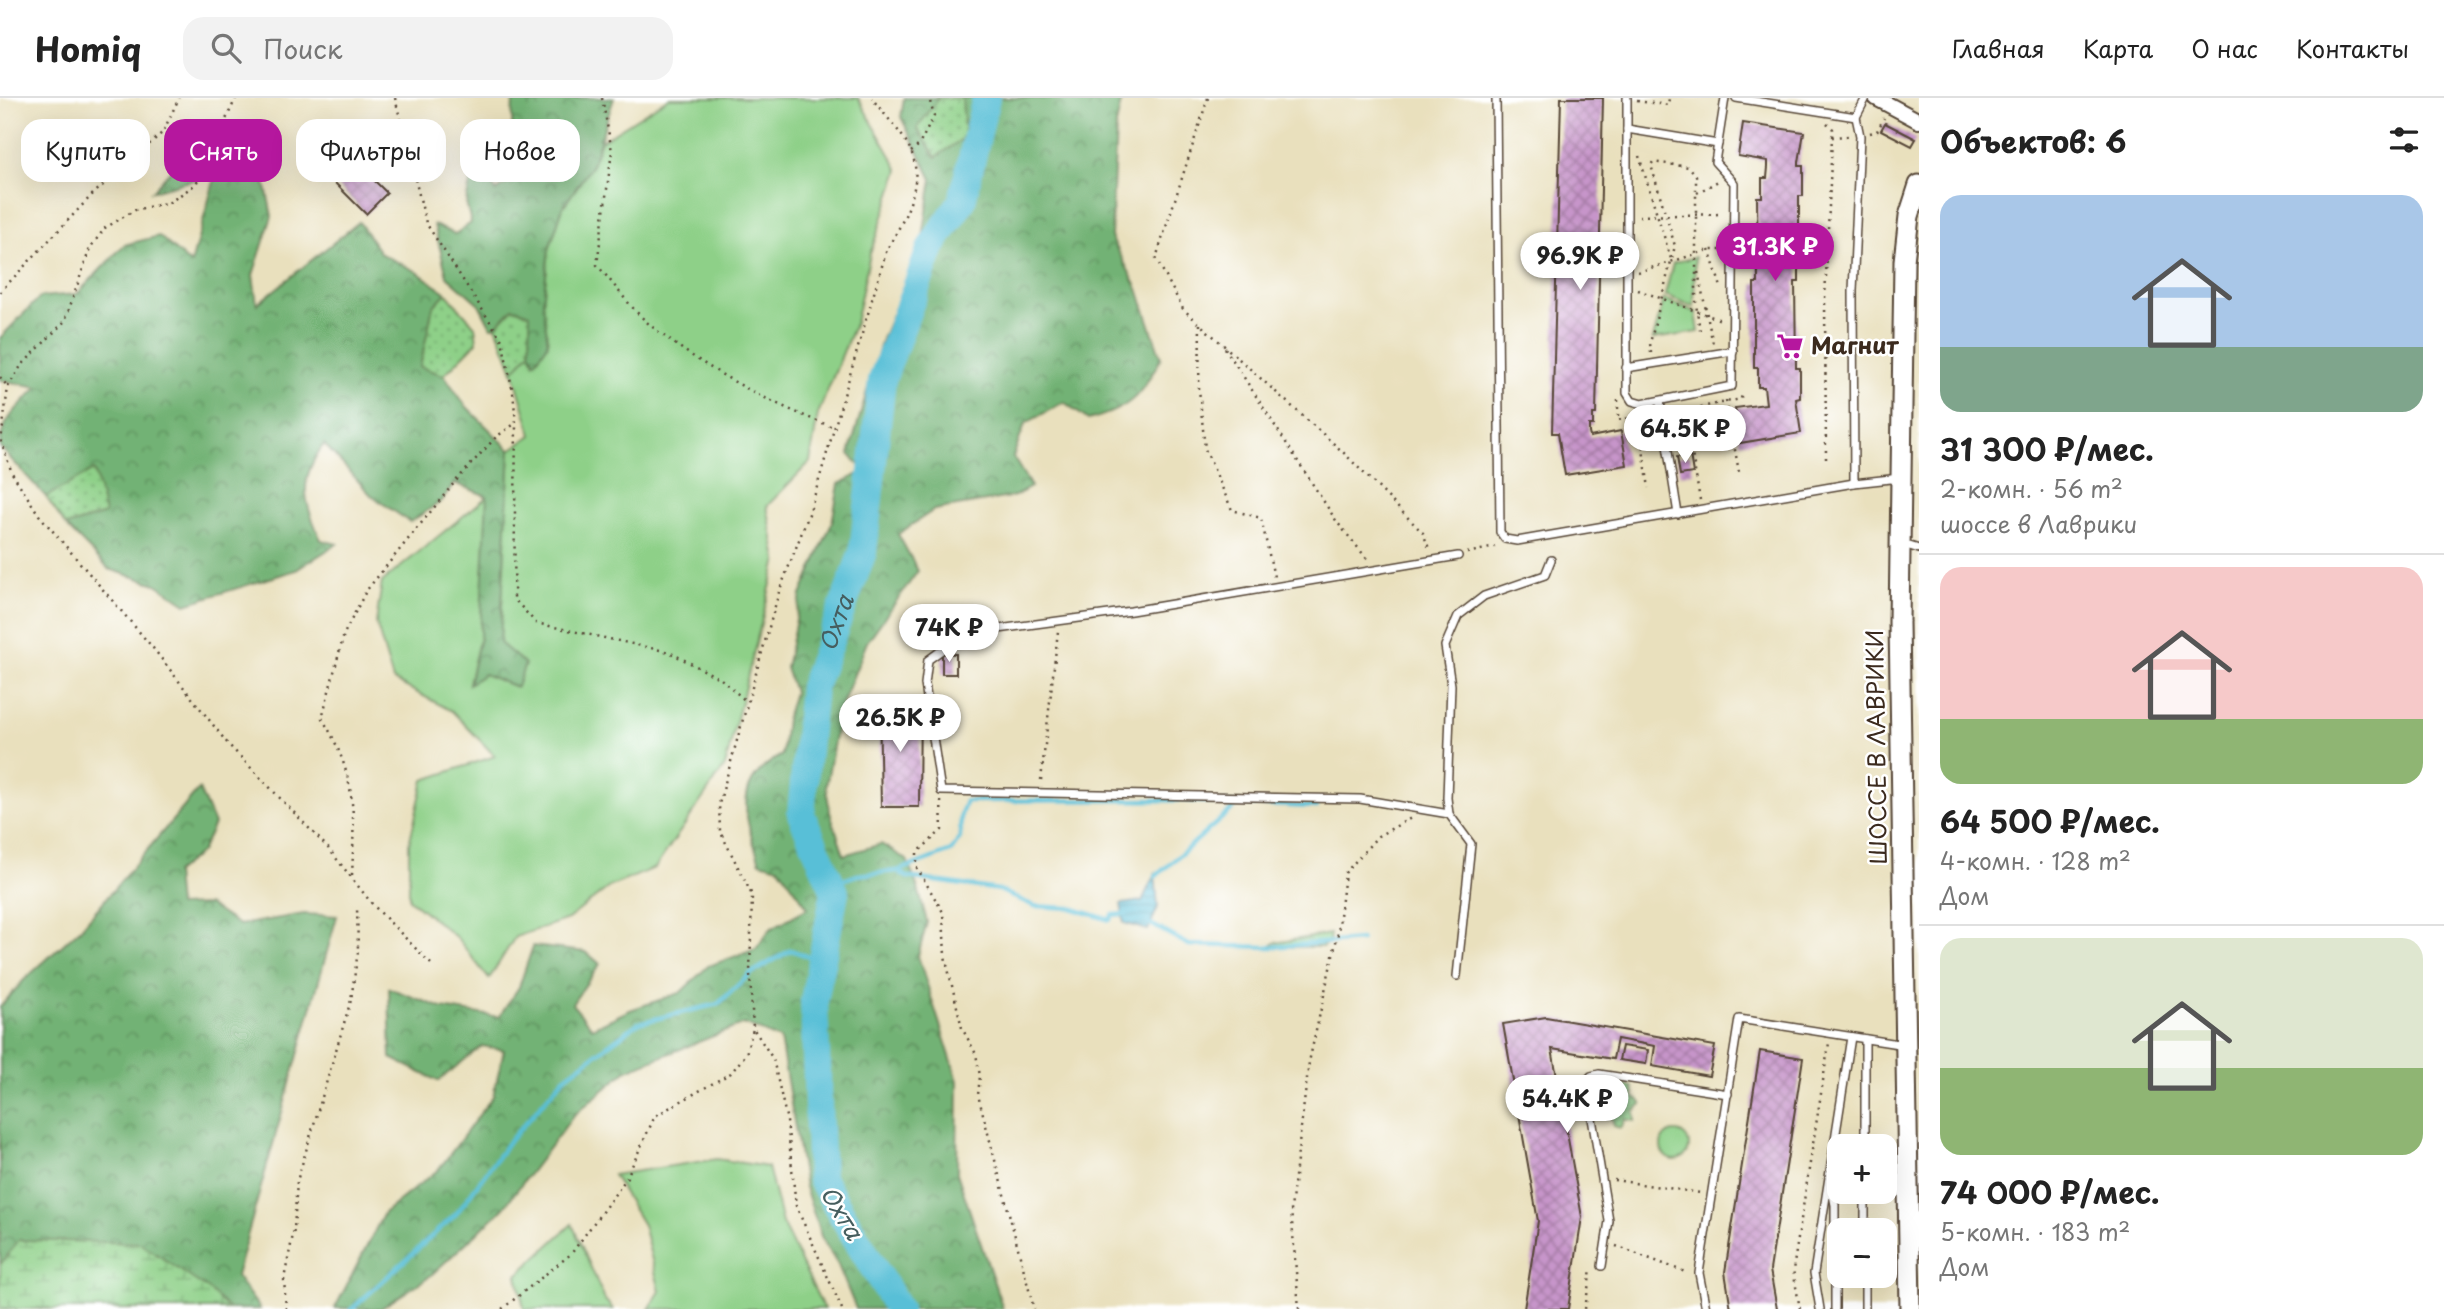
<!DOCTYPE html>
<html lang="ru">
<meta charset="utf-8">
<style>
:root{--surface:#fff;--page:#f2f2f2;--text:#222;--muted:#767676;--line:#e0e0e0;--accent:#b5179e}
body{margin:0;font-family:"Playpen Sans",sans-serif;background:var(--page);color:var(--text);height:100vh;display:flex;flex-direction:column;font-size:26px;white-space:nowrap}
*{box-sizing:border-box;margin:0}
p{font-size:23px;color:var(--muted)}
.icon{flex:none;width:38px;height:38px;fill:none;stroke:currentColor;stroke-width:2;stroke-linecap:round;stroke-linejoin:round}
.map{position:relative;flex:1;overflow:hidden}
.side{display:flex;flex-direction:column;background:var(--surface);width:525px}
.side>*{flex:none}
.banner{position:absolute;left:21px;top:21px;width:665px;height:63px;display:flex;gap:14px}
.tools{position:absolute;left:1827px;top:1036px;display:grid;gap:14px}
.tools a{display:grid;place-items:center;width:70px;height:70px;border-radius:14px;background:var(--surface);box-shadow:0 7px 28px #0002;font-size:35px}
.price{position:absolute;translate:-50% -60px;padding:0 16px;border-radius:24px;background:#fff;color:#222;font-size:23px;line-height:46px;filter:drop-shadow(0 2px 4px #0008)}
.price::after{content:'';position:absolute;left:50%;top:42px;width:21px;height:16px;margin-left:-10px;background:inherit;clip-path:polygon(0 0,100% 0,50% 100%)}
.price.active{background:var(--accent);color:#fff}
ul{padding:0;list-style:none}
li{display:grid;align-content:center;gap:14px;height:371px;padding:0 21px}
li+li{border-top:2px solid var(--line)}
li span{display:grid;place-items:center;height:217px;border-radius:21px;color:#555}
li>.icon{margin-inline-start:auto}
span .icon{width:126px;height:126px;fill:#fffc;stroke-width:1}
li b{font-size:30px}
h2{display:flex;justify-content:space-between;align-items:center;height:84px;padding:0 21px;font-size:30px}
.chip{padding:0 24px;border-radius:21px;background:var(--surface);box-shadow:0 7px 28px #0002;font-size:24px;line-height:63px}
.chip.active{background:var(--accent);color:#fff}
header{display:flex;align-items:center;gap:42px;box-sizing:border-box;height:98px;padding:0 35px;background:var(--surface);border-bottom:2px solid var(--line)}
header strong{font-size:33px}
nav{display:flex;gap:38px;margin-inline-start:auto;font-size:24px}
.search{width:490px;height:63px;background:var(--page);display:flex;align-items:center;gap:18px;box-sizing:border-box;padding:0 24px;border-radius:21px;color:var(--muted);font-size:26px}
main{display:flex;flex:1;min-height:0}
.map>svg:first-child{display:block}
</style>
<header>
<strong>Homiq</strong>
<div class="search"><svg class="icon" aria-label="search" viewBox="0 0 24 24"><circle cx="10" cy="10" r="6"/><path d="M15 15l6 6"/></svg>Поиск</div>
<nav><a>Главная</a><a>Карта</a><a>О нас</a><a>Контакты</a></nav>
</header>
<main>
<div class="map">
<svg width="1919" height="1211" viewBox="0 0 1919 1211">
<defs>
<pattern id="forest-crowns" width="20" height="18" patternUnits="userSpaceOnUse" patternTransform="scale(1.75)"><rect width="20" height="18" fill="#72b274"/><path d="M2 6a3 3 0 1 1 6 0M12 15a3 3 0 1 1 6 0" fill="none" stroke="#5f915f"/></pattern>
<pattern id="wetland-marsh" width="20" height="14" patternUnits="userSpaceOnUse" patternTransform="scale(1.75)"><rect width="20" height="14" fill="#8ed088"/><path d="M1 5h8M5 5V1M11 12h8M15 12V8" fill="none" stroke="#75a96f"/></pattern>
<pattern id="garden-dots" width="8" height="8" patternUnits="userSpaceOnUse" patternTransform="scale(1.75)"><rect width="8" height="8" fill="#8ed088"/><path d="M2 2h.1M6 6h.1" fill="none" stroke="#75a96f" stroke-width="1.8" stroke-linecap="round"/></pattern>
<pattern id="water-rules" width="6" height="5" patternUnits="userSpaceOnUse" patternTransform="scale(1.75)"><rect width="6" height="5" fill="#59bfd7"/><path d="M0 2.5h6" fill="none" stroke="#4b9bae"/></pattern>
<pattern id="building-cross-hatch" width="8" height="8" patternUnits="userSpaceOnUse" patternTransform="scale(1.75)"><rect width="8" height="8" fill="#c795ca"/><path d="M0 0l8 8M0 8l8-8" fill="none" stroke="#a37aa3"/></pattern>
</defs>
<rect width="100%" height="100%" fill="#fff"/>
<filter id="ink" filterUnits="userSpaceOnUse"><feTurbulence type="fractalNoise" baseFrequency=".0143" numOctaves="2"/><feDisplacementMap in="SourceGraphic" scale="14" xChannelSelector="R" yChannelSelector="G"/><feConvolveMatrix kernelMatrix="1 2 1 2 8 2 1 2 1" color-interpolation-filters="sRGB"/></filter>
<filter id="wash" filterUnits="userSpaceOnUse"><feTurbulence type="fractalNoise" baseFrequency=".00686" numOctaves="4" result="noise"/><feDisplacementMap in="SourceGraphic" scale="28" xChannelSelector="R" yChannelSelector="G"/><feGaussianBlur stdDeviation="1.57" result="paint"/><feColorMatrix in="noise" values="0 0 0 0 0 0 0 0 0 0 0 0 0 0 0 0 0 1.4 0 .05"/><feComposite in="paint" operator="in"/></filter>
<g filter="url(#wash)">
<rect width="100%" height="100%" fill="#e9e0bd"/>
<g fill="#8ed088" stroke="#647d53" stroke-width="2">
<path d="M669 0H858L899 72 870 156 855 225 818 316 810 364 767 408 777 462 725 668 655 770 609 789 568 821 515 839 489 881 457 840 409 801V746L424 682 495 658 452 613 393 582 376 525 382 484 488 398 480 539 469 585 484 576 516 589 500 546 510 352 532 337 513 273 530 254 534 264 548 246 543 204 549 152 563 109 592 67 601 43Z"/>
<path d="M1695 159 1694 209 1665 197 1673 165Z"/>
<path d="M1664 201 1696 214 1699 234 1653 241Z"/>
<path d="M1614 986 1623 992 1627 988 1633 989 1634 999 1642 1006 1634 1013 1635 1023 1625 1021 1621 1030 1614 1028 1612 1019 1606 1020 1601 1015 1605 1008 1600 999 1611 995Z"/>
<circle cx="1675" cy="1048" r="14"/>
<path d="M717 1061 768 1069 782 1125 824 1211H649L660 1193 643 1127 613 1077Z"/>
<path d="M572 1126 605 1202 613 1211H524L517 1177Z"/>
</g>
<g fill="url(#forest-crowns)" stroke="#566e49" stroke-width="2">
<path d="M513 0H614L592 67 563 109 549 151 543 204 548 246 535 264 530 254V216L513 210 496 228 491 229 479 206 447 178 434 127 455 136 471 125 466 104 475 64 496 93 526 71 512 26Z"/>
<path d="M904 0H1122L1116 27 1111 139 1138 191 1161 260C1141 298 1130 311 1088 322L1064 304 1025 326 1013 359 1031 389 1015 398 934 412 898 436 918 473 867 544 839 614 826 689 830 714 844 757 881 746 907 762 918 790 927 824 918 858 958 983 957 1075 1003 1211H856L838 1167 822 1141 805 1089 780 941 744 926 627 972 574 1017 501 1113 430 1178 380 1211 335 1210 384 1115 439 1071 493 998 504 952 482 948 438 983 391 960 389 890 442 910 499 919 519 889 533 848 586 854 600 866 572 906 592 930 630 912 680 895 708 868 756 851 770 831 808 810 779 769 760 764C744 718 732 683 782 657L786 621 794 594 786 570 801 497 832 425 839 386 865 373 849 356 882 241 922 146 932 81 901 19Z"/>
<path d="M199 40 265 84 272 118 253 177 257 206 359 124 381 156 416 173 446 195 433 209 420 269 444 277 466 308 510 352 500 545 525 566 517 589 484 576 469 586 480 539 487 398 454 385 442 403 410 424 372 398 324 346C297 383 304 403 321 442L337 446 296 472 186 506 156 486 109 471 66 428 105 416 94 373 46 399 0 349C0 323 21 306 38 289L0 282V240L40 199 77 196 124 147 159 138 191 166 216 76 152 93Z"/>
<path d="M199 691 214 726 201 754 175 775 178 808 208 807 239 827 304 816 337 818 236 1178 260 1211H0V909L24 882 81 830Z"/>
</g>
<g fill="url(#wetland-marsh)" stroke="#647d53" stroke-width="2">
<path d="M1330 836 1329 844 1322 849H1271L1274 845Z"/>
<path d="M19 1142 140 1145 209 1192 229 1211H0V1167Z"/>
</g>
<g fill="url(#garden-dots)" stroke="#647d53" stroke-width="2">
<path d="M939 0H962L965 39 936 59 917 30Z"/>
<path d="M446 195 475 228 477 244 444 277 420 269 433 209Z"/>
<path d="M513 210 530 216V254L513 273 496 228Z"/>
<path d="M94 372 105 416 66 428 46 399Z"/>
</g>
<path fill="url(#water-rules)" stroke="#4a747a" stroke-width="2" d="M1155 776 1158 809 1148 832 1124 825 1121 806 1142 803Z"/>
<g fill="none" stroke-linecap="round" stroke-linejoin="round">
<g stroke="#59bfd7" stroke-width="4.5">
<path d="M897 773 907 779 999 792 1034 808 1071 810 1110 822 1112 817 1127 816"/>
<path d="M1155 779 1238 706 1317 709"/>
<path d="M832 786 857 777 897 773 951 753 960 740 961 716 966 703 1177 702 1238 706"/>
<path d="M1147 824 1189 847 1271 849 1361 842"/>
<path d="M352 1211 456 1116 507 1046 564 980 638 925 718 906 750 876 791 852 815 861 818 881"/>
</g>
<path stroke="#59bfd7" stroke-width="28" id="s1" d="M898 1211 821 1081 814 903 835 794 801 716 813 589 863 454 882 282 931 149 962 103 986 0"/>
</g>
<g id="blocks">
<g fill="url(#building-cross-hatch)">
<path d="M1561 0H1603L1596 316H1593V327H1589V335L1590 339 1621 333 1627 367 1565 377 1558 335H1552Z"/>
<path d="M1743 25 1804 34 1799 64V68H1803V98H1799V184H1795L1796 270H1800V300L1796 301 1801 335 1740 345 1735 310 1766 306 1764 289H1758V270H1754V185H1758L1757 99H1762V80H1767L1768 69V63L1738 58Z"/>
<path d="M1885 25 1916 41 1912 48 1881 32Z"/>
<path d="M322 31 387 95 366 116 302 52Z"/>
<path d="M1690 357 1693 375 1680 377 1677 359Z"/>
<path d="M942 555 956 556V576H942Z"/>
<path d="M879 605H920L919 709H881Z"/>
<path d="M1546 919 1715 948 1709 978 1652 968 1655 948 1617 941 1613 961 1552 951 1582 1119 1568 1211H1524L1538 1123 1503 926Z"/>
<path d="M1622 948 1648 952 1646 966 1619 962Z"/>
<path d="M1760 953 1803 960 1770 1172 1777 1211H1731L1725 1174Z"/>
</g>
</g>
</g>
<g filter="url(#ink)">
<use href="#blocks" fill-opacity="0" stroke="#554536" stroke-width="2"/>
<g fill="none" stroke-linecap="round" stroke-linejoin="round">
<defs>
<g id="lane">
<path d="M1496 0 1500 434 1505 441 1517 443 1854 385 1900 380"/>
<path d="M1627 0V295L1632 303 1642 306 1732 288 1734 85 1715 64 1725 0"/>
<path d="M1736 0 1856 19"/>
<path d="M1627 31 1718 46"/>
<path d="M1626 270 1733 253"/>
<path d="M1660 304 1678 416"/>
<path d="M1854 385 1853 193 1860 38 1856 19 1866 0"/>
<path d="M1903 446 1919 451"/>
<path d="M1449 716 1447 700 1451 587 1445 548 1458 518 1484 498 1545 477 1551 462"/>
<path d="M1457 878 1471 746 1449 716 1360 701 941 693 925 586 928 562 946 549 984 533 1131 513 1458 458"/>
<path d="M1865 941V1048"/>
<path d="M1831 1086 1835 1107V1211"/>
<path d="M1865 1094V1132"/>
<path d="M1602 1168 1609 1123 1586 984 1591 978 1599 976 1728 996"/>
<path d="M1865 1178V1211"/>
<path d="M1706 1211 1699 1175 1739 921 1905 947"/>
<path d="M1820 1211 1814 1175 1851 939"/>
</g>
<path id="street" d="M1876 0 1919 23"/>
<path id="secondary" d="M1910 1211 1899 524 1904 163 1909 118 1919 87"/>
</defs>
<use href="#lane" stroke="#554536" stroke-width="10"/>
<use href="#street" stroke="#554536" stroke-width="18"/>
<use href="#secondary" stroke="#554536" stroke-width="23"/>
<g stroke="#554536" stroke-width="2.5" stroke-dasharray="2 5" stroke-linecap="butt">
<path d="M236 0 196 86 170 104 135 112 105 130 90 150 65 223 21 268 8 289 1 343 12 375 39 417 153 550 228 646 328 750 373 807 433 868"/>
<path d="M395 0 426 125 502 242 513 294 516 325 514 501 536 525 669 554 721 581 747 604"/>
<path d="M602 0 612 53 597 167C615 187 633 214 655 231 707 272 770 306 833 329"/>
<path d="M1208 0 1156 160 1183 211 1343 354 1423 435 1430 453"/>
<path d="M1637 3 1668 7 1669 0"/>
<path d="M1827 25 1833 31 1832 39"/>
<path d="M1870 35 1877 33 1884 20"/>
<path d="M911 54 919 47 934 18 929 0"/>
<path d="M1639 58 1671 161"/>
<path d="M1697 95 1718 83"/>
<path d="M1639 118 1723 116"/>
<path d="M1709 152 1721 189"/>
<path d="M1638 174 1709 152H1723"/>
<path d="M1698 174 1713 246"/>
<path d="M1638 192 1721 222"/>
<path d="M0 194 92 97 163 34 179 0"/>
<path d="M1200 226 1199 291 1205 351 1232 412 1261 420 1274 479"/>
<path d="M1225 250 1337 424 1368 462"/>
<path d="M1651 255 1650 245 1675 148 1651 67 1653 64 1689 69 1696 77V206L1700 233"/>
<path d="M0 279 8 289"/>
<path d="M1618 302V322L1638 319 1649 390"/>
<path d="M1726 303 1739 374"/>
<path d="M1826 361 1825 201 1832 39 1850 38"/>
<path d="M1700 402 1685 315 1691 311 1741 301 1742 294"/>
<path d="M1467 455 1495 449"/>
<path d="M1041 682 1058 533"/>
<path d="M941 703 942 732 917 755V770L943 814 945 858 962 930 976 956 980 978 978 997 1034 1211"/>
<path d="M352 777C355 715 356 676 322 620L344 536 366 493 454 385 496 339 516 325"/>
<path d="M1614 1082 1701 1095"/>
<path d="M1616 1148 1688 1175"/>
<path d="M286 1211 284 1181 294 1132 297 1083 351 902 358 853 357 809"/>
<path d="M502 1211 571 1156 626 1081 655 1018 731 975 746 956 753 931"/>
<path d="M842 1211 796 1108 787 1023 773 961 753 930 750 876 752 797 720 733 719 706 779 494 809 416 887 151C903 124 925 86 911 53 903 35 884 17 872 0"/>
<path d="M1299 1211 1291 1111 1309 964 1338 835 1345 775 1378 738 1411 720"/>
<path d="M1585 1211 1591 1171"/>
<path d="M1800 1211 1793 1172 1829 945"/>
</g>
<use href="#lane" stroke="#fff" stroke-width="7"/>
<use href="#street" stroke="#fff" stroke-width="14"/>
<use href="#secondary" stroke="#fff" stroke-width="19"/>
</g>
</g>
<defs>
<symbol id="supermarket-bare" viewBox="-9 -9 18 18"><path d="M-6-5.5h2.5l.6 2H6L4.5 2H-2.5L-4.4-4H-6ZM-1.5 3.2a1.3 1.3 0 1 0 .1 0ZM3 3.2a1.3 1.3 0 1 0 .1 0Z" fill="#b5179e" stroke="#fff" stroke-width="2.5" paint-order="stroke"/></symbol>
</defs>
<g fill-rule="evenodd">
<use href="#supermarket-bare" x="1771" y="229" width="38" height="38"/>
</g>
<g text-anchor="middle" stroke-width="5" stroke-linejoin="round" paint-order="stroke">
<g font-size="23" font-weight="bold" fill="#3b2a1e" stroke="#fff" text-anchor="start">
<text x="1811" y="256">Магнит</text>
</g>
<g font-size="23" fill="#3b2a1e" stroke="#fff">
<text transform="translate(1877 649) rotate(-91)" y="8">ШОССЕ В ЛАВРИКИ</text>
</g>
<g font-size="24" font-style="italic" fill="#465e5f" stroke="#fff">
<text dy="8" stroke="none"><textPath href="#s1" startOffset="721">Охта</textPath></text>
<text transform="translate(841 1115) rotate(59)" y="8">Охта</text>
</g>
</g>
</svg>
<div class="tools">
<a>+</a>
<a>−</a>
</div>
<b class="price active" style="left:1775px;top:185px">31.3K ₽</b>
<b class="price" style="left:1580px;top:194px">96.9K ₽</b>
<b class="price" style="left:1685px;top:367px">64.5K ₽</b>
<b class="price" style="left:949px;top:566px">74K ₽</b>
<b class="price" style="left:900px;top:656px">26.5K ₽</b>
<b class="price" style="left:1567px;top:1037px">54.4K ₽</b>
<div class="banner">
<a class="chip">Купить</a>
<a class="chip active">Снять</a>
<a class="chip">Фильтры</a>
<a class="chip">Новое</a>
</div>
</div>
<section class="side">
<h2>Объектов: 6<svg class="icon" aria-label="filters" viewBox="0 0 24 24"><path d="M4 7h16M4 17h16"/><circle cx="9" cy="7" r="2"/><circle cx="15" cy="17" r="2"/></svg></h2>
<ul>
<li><span style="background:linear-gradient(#a9c7e8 70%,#7fa58c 0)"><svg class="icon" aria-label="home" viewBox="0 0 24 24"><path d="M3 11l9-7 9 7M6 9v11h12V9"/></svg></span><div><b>31 300 ₽/мес.</b><p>2-комн. · 56 m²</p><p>шоссе в Лаврики</p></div></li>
<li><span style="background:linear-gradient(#f6c9c9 70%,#8fb573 0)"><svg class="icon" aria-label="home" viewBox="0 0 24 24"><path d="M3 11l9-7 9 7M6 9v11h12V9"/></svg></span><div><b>64 500 ₽/мес.</b><p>4-комн. · 128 m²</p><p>Дом</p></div></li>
<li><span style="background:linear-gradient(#dfe7d0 60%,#8fb573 0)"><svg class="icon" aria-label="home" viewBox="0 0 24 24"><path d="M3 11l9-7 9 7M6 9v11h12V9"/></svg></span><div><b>74 000 ₽/мес.</b><p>5-комн. · 183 m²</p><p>Дом</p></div></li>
</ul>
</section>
</main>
